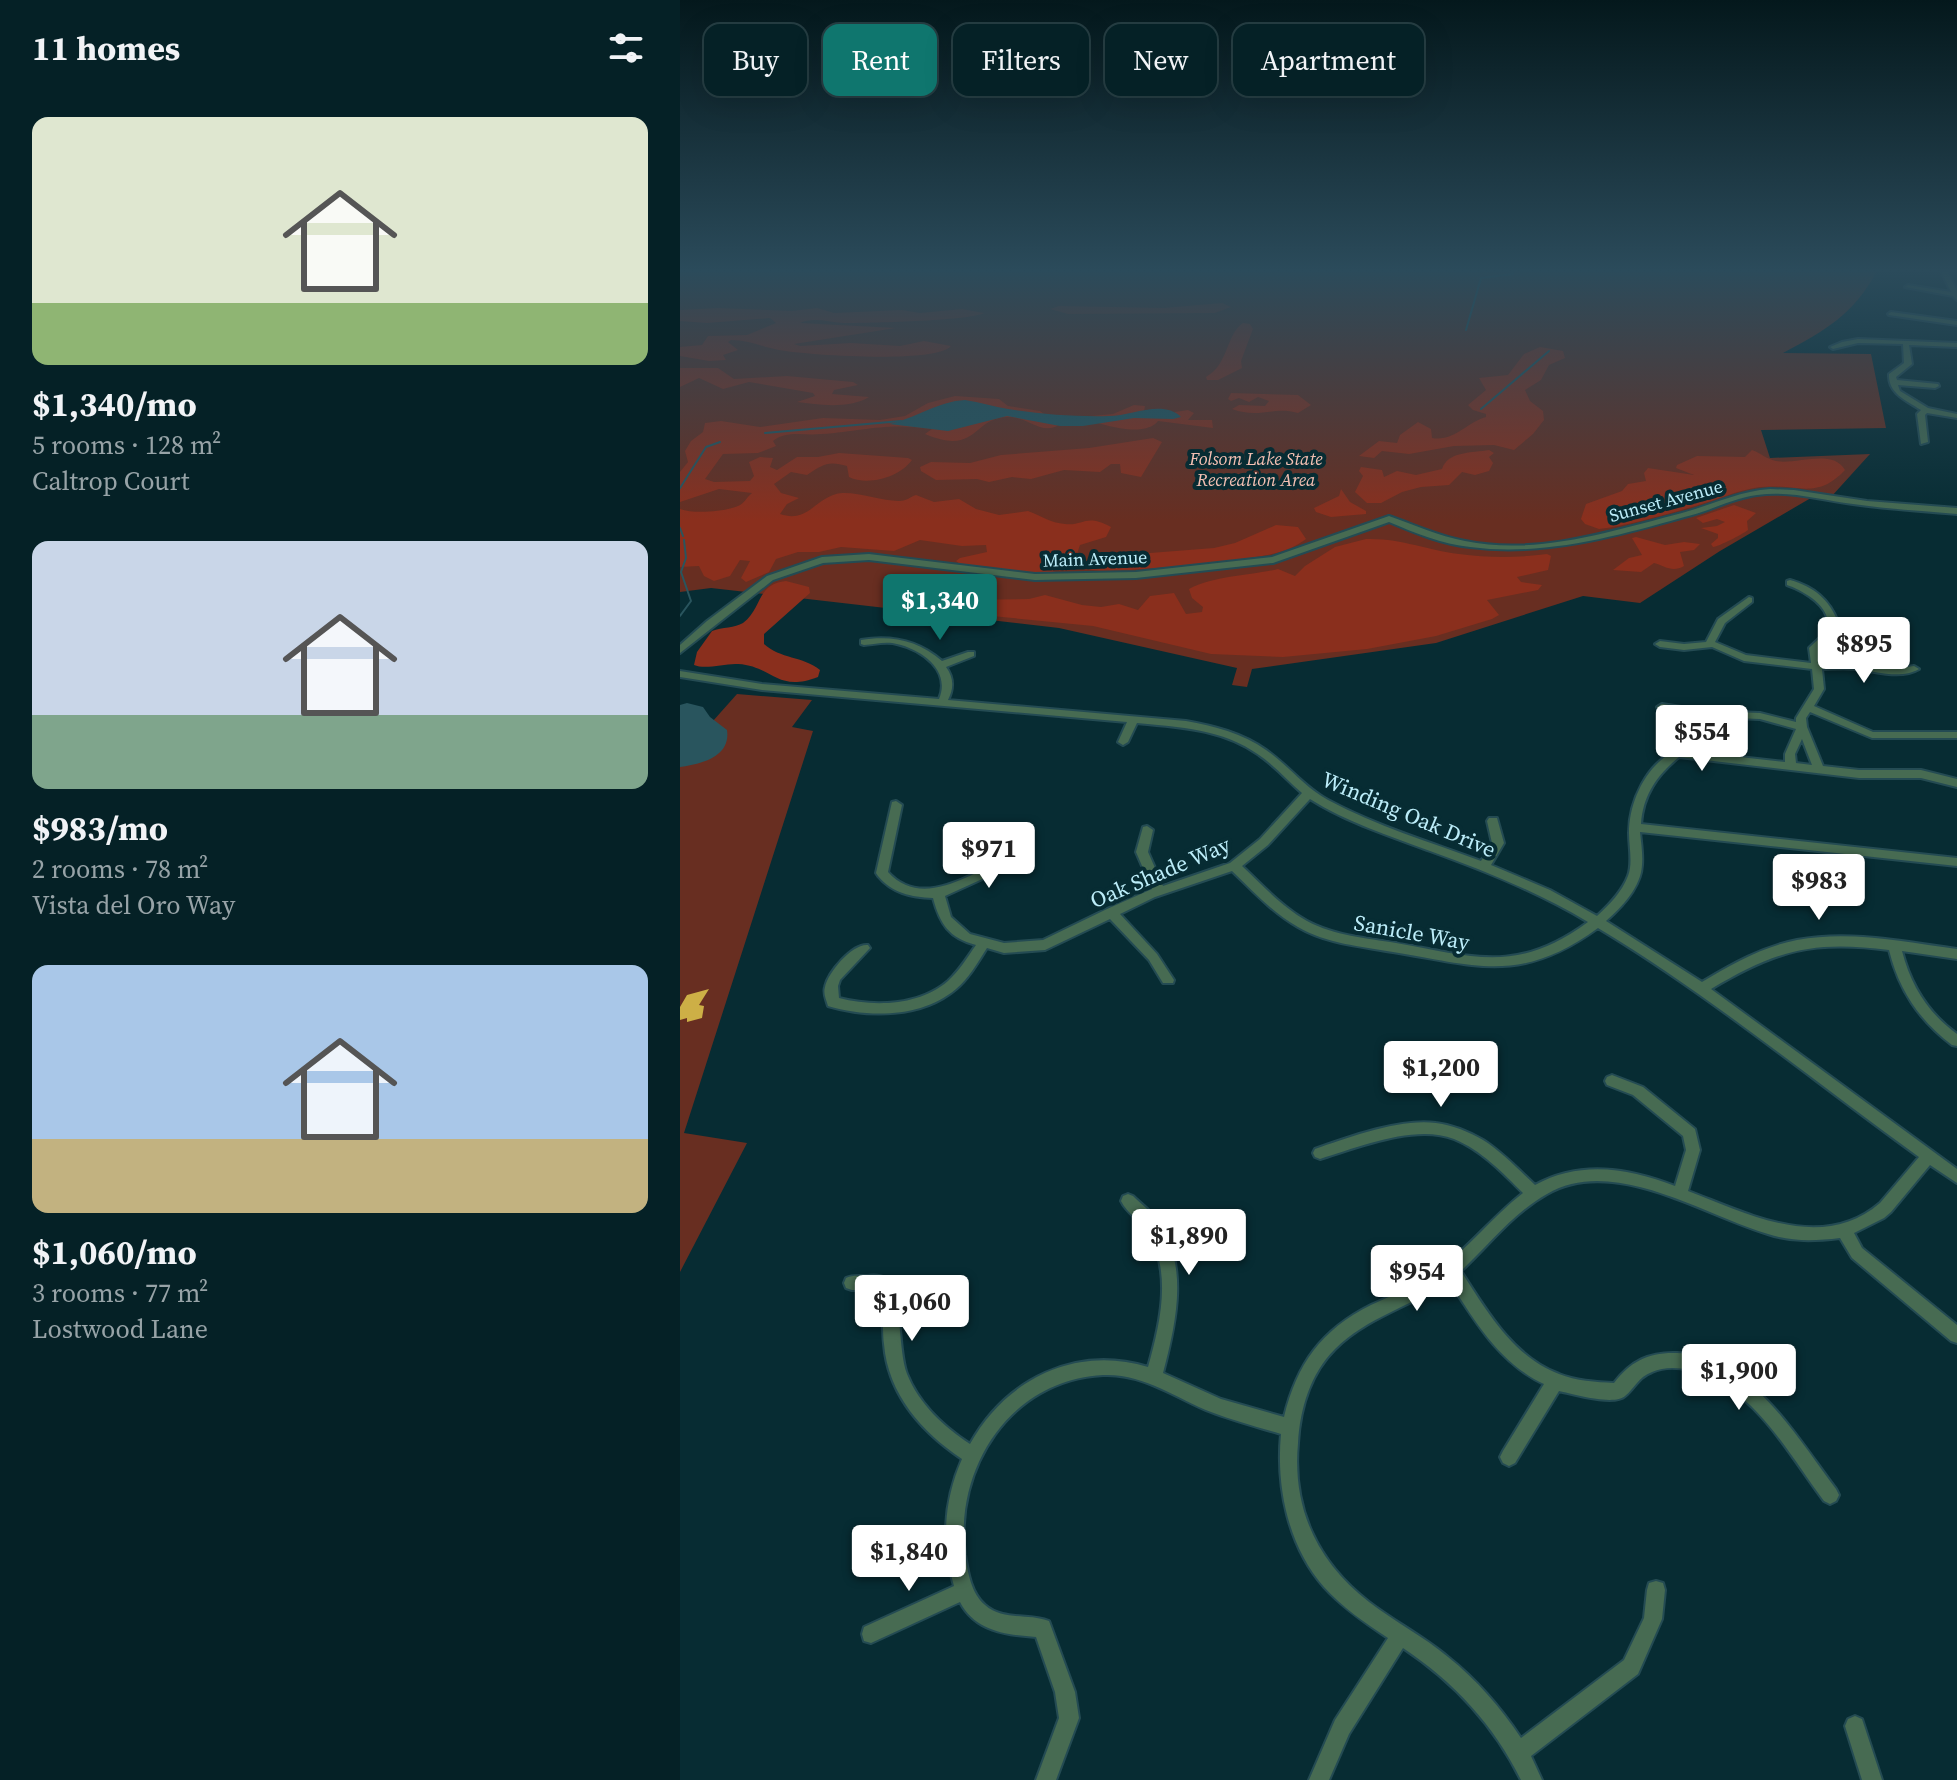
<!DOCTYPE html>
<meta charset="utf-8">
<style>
:root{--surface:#052126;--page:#132e32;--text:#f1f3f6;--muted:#97a3a7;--line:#263e43;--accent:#0f766e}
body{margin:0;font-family:"Source Serif 4",serif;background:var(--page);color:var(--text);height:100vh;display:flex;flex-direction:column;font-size:30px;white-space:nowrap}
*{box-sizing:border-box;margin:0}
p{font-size:26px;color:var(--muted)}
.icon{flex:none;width:44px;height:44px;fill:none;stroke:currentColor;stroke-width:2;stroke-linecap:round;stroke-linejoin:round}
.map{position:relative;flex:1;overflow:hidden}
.details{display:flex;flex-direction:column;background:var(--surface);width:680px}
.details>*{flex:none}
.top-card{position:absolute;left:24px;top:24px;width:760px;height:72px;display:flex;gap:16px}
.price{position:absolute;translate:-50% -68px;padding:0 18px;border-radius:8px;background:#fff;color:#222;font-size:26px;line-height:52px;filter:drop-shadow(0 2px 4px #0008)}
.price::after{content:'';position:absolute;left:50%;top:48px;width:24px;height:18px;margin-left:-12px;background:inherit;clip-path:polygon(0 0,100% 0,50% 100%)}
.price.on{background:var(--accent);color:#fff}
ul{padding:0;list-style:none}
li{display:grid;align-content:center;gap:16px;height:424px;padding:0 32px}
li span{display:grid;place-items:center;height:248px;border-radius:16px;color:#555}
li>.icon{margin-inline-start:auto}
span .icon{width:144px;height:144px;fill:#fffc;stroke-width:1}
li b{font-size:34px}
h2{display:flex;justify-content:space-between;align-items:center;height:96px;padding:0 32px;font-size:34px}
.chip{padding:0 28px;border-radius:16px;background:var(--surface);box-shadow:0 8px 32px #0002,0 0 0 2px var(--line);font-size:28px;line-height:72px}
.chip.on{background:var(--accent);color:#fff}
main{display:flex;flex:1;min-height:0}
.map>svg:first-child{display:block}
</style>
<main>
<section class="details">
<h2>11 homes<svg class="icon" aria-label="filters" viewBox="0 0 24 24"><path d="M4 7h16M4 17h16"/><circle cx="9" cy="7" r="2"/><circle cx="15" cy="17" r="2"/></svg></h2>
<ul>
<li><span style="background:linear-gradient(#dfe7d0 75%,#8fb573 0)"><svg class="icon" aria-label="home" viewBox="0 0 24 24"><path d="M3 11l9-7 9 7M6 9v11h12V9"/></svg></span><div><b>$1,340/mo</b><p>5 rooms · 128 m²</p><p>Caltrop Court</p></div></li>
<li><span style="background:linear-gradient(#c9d6e8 70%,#7fa58c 0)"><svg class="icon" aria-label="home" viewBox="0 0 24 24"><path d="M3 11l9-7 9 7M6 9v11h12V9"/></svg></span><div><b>$983/mo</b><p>2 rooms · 78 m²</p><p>Vista del Oro Way</p></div></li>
<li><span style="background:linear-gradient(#a9c7e8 70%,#c2b280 0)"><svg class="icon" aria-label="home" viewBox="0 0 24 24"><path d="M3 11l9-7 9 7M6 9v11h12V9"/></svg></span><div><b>$1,060/mo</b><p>3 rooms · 77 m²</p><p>Lostwood Lane</p></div></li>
</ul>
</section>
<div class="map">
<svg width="1277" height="1780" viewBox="0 0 1277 1780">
<rect width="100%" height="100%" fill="#072c33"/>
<g fill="#682e21">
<path d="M0 271H1197C1173 315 1146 330 1103 353L1191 354 1206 428 1081 430 1090 458 1190 454 1151 497 1136 495 1040 551 960 603 903 596 756 643 572 669 567 687 552 685 557 668 379 628 31 588 0 592Z"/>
<path d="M57 694 132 700 112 727 133 731 4 1133 67 1143 0 1272V758Z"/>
</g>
<g fill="#8a2f1d">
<path d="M542 303 551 307 535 313 388 314 370 309 379 306 484 308Z"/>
<path d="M38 308 112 311 137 308 154 313 222 310 240 313 282 309 304 313C289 321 186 323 163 323 148 322 133 317 120 323L216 328 114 344 120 346 171 343 220 346 244 341 271 346C256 364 126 355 99 350 82 347 69 340 51 340L48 342 58 350 43 355 46 360 29 361 0 356V347L22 345 28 336 67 335 96 323 90 318 27 323 0 321V310Z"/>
<path d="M563 323 570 324 573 329 561 361 562 368 538 380H527L526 377C549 364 546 334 563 323Z"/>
<path d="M860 347 883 351 885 358 869 365 861 380 845 390 850 401 863 411 864 420 853 434 834 450 814 445 774 446 729 454 702 451 694 458 679 456 699 441 717 443 720 435 738 422 751 429 752 438C774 442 787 422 806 417V414L793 410 788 405 806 390 799 378 828 375 844 354Z"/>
<path d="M0 368H38L54 379 107 376 173 382 178 385 154 390 152 394 189 397C169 409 139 405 117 402L135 396 133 393 69 382 43 389 19 378 0 387Z"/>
<path d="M551 393 618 395 631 405 618 413C593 406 579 419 552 409L559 405 585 406 589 401 578 397 569 402 559 398 551 401 548 399Z"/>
<path d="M275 396 319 399 328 406 360 411 379 425C361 435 350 418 331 417 292 415 299 457 245 434L252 429C205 422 185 431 141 434 124 436 107 430 93 441L96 446 78 453 43 454 25 479 34 482 70 481 74 476 69 462 80 457 93 458 90 467 97 470 117 457H138L159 453 228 458 232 460C219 478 187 486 169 477L167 466C148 460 142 465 127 475L111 472 94 484 101 493 119 498 107 504 100 514C127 523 133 501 156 494 174 489 211 505 225 500 229 499 232 496 236 495L254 502 279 499 296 509 319 515 348 511C362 516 370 523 385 524 404 526 406 513 431 527L426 537 400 545C397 553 396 561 388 566 365 582 306 568 280 564L276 561 280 558 307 552 306 545 282 546 240 540 214 551 161 547 139 552H118L96 559 89 572 66 582 61 578 70 561 60 560 50 576 34 581 24 576 19 566 0 567V509C14 514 43 512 58 506 64 504 66 498 72 493L39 489 0 502V472L8 462 5 451 11 441 23 432 25 423 41 421 80 427 143 418 200 420 225 416 248 403Z"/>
<path d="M454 405 465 406 464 411 493 416 495 412 508 410 514 413 508 420H532L533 428 478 421C464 439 419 424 401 417L433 414Z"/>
<path d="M473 438 482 442 461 477 441 473 440 464H431L420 472 384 470 351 479 332 477 309 482 297 479 256 480 241 471 240 467 251 462 290 463 321 455 409 448Z"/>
<path d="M809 450 814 453 809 457 813 463 809 471 795 475 782 472 769 485 741 487 722 492 701 503H687L675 492 683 476 679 471 681 467 702 470 704 477 717 471 736 475 762 469C768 451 792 453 809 450Z"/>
<path d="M1072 450C1081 453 1086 459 1096 461 1116 465 1153 448 1165 470 1136 501 1118 483 1080 487 1057 490 1037 500 1015 506 984 515 951 525 919 529L905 524 901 519 906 504 942 491 948 484 966 481 964 473 968 468 1014 475 996 468 997 465 1017 456 1065 457Z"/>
<path d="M661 489 670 502 686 511V514L651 517 636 512 634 508 659 496Z"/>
<path d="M1054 505 1076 513 1067 521 1068 530C1061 535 1040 546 1033 547L1031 544 1038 538V534L1021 528 1037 526 1045 522 1037 519 1023 523 1016 518Z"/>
<path d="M596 525 618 527 626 539C617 546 603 552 592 554 569 560 422 576 408 569L419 557 534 548 555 543Z"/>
<path d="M956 537 985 545 1004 542 1020 544 1014 550 1000 552 1004 566C992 573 985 566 974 563L961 572 933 570 949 558 962 555 952 538Z"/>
<path d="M686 539C722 538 745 550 779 554 808 558 838 558 867 554L871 556 868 570 837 577 841 582 862 585 858 590 807 600 819 615 812 619 756 636 687 649 603 657 531 654 413 626 312 616 275 608 242 609 228 603 242 590 241 586 229 582 230 579 260 578 284 584 274 594V597L282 600 349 599 365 595 402 605 421 607 439 604 458 610 470 596 494 593 506 614 522 612 523 607 512 598 509 589C537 575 569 576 598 569L615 576 625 566 655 547Z"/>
<path d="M106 581 129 587 130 593 84 634V644C100 659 123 656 140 670L138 677C96 693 93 666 58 664 45 663 26 670 14 665L17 652 32 631C42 627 55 628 63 623 83 608 76 584 106 581Z"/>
</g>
<g fill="#29555e">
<path d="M285 400C300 402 314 407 328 409 361 414 396 417 429 416 451 416 483 399 501 417L493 419 454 418 403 426H380L327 416 268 431 209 424C234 419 259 401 285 400Z"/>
<path d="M7 703 23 707 30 717 47 730C51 757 21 764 0 767V705Z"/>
</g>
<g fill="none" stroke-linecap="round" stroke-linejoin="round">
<g stroke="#29555e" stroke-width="2">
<path d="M786 330 801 278 833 274V271"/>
<path d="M801 409 869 351"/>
<path d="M85 433 221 421"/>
<path d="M0 488 26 447 40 442"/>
<path d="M0 528 3 536"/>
<path d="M0 616 11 601 1 572 6 558 4 540"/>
</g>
</g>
<path fill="#cdaf46" d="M29 989 19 1005 24 1006 22 1018 7 1022V1018L0 1020V1007L7 995Z"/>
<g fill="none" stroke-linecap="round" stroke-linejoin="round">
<defs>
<g id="minor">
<path d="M1261 271H1267L1277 291V300L1273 296 1225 287 1228 285 1271 292Z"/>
<path d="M1211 312 1277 321V325L1209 315 1208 314Z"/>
<path d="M1178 339 1277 343V347L1229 345 1232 364 1216 377 1217 380 1258 384 1259 386 1255 388 1218 385 1220 391 1248 408 1277 414V418L1247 413 1245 415 1248 442 1241 444 1237 414 1241 410C1225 400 1208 393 1209 374L1224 363 1223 344 1178 343 1153 349 1150 347 1162 342Z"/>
<path d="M1090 489 1114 490 1187 501 1277 508V514C1243 511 1208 509 1173 504 1141 500 1109 490 1077 495 1054 498 1034 509 1012 515 940 535 866 557 790 547 762 544 735 533 709 522L593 563 456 578 355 580 189 560 143 563 93 580 0 653V645L27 621 87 576 142 557 189 554 355 574 456 572 592 557 709 516C735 525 758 536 785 541 857 556 932 531 1002 513 1032 505 1059 491 1090 489Z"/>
<path d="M1110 580C1134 587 1149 599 1158 622L1153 635 1139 649 1141 663H1173L1214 669 1234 666 1239 669C1220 680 1196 671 1175 669 1164 668 1152 669 1142 669L1144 689 1134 706 1193 732H1277V738H1192L1130 712 1126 718 1127 727 1143 766 1179 770H1241L1277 779V787L1241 778H1179L999 757C977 775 963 795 961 824L1277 858V866L960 832C961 843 963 854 962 865 961 887 942 907 926 921L1022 982C1052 964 1082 947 1117 940 1170 930 1225 942 1277 949V959L1222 951C1231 986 1248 1013 1277 1034V1046L1272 1045C1239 1020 1219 990 1209 950 1133 940 1096 950 1031 989L1277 1169V1183L1250 1165 1211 1212 1204 1218 1174 1233 1182 1248 1277 1325V1343L1271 1341 1172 1258 1160 1238C1135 1241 1112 1242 1088 1234 1023 1215 933 1155 867 1194 833 1213 809 1245 781 1271 806 1310 833 1357 879 1374 896 1381 916 1382 934 1383 951 1361 969 1352 997 1353 1070 1355 1117 1438 1156 1489L1159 1495 1156 1501 1150 1504 1144 1501C1107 1452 1073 1385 1009 1370 997 1367 983 1367 972 1372 958 1377 955 1388 945 1396 934 1406 893 1394 879 1391L835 1463 829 1466 823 1463 820 1457 823 1451 864 1384C819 1363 795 1321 769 1281 732 1306 687 1317 655 1349 630 1374 620 1409 618 1443 612 1508 637 1562 689 1602 715 1622 743 1636 768 1657 797 1680 821 1708 841 1738L944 1660 964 1618 967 1590 969 1583 976 1581 983 1583 985 1590 982 1619 958 1674 851 1756 862 1780H841C814 1725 774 1682 723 1648L669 1734 649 1780H629L655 1720 708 1638C685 1623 662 1607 644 1587 608 1546 596 1487 601 1434 578 1427 554 1421 531 1412 496 1398 463 1373 423 1375 330 1380 274 1468 285 1555 288 1573 291 1593 305 1605 323 1621 348 1613 369 1621L395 1692 399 1718 376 1780H356L379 1718 375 1692 356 1637C326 1635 295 1631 280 1602L191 1643 184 1641 182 1634 184 1627 274 1586C261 1543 264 1500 282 1459 242 1432 208 1394 204 1344 202 1325 205 1308 194 1290H172L166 1288 164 1283 166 1278C173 1275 178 1276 185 1276 191 1276 199 1274 204 1278 224 1294 217 1348 227 1374 239 1404 264 1427 290 1444 326 1379 396 1345 468 1367 480 1325 492 1274 469 1234 462 1221 447 1214 441 1201L443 1196 448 1194 453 1196C461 1204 470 1210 476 1219 510 1263 496 1323 483 1373L541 1399 604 1417C617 1364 641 1330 691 1305 713 1295 736 1286 756 1272 788 1249 812 1217 843 1193 823 1173 801 1150 774 1139 735 1124 679 1147 640 1159L635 1157 633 1153 635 1149C669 1137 721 1118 756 1123 773 1125 789 1132 803 1140 822 1152 839 1170 855 1185 900 1160 949 1168 995 1186L1006 1150 1003 1136 953 1095 927 1085 925 1081 927 1077 932 1075 963 1087 1015 1129 1020 1150 1008 1191C1069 1214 1142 1253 1200 1203L1239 1157C1132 1080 1031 996 918 928 841 984 798 966 713 952 680 946 647 944 618 927 593 913 573 891 552 871L475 897 440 914 477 954 494 980 493 983H483L469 960 430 919 365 950 324 953 307 948C298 962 289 978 276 989 242 1018 189 1018 148 1006 146 999 143 994 145 987 148 972 173 943 188 945L190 948 160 980 158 986 159 998C194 1007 239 1006 268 981 279 971 287 958 296 945 269 938 260 924 253 898 231 897 212 893 198 876L196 873 212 802 216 801 222 805 208 872C241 909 289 875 325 859L332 851H340L342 854 333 865 265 896 271 917 290 934 324 943 363 940 427 909 472 889 456 852 463 827 467 826 473 830 468 852 483 886 550 863 580 839 622 793C608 781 595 766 579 755 543 729 499 727 457 723L448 742 443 745 438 742 447 722 82 690 0 677V671L82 684 259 699C271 671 243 650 217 644 207 641 195 644 184 645L181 644V640C211 635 238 640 262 661L288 652H294V656L266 667C274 678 274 688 268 700L506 721C534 726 562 733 586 750 608 765 624 787 648 800 696 826 750 842 801 861L812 843 807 821 809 818H817L824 843 811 865 870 890 917 916C929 905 942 892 948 876 953 863 949 847 949 833 949 801 967 763 997 750L1105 762V754L1116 729 1080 719 1027 717 1006 714 1003 732 998 735 993 732 996 712 978 709 977 707 982 704 1027 711 1080 713 1116 722V718L1134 689 1132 669 1064 661 1032 647 1004 650 980 647 975 644 980 641 1004 644 1026 642 1038 619 1069 597 1072 598V602L1045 623 1035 642 1066 655 1131 663 1129 648C1135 642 1143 636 1146 629 1155 608 1122 590 1107 585V581ZM1122 739 1132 765 1116 763 1115 754ZM630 799C666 822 710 836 750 851 805 871 858 892 908 922 837 974 795 957 716 943 686 938 655 936 627 921 602 907 582 885 562 866L588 845Z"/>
<path d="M1175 1716 1182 1719 1202 1780H1182L1165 1726 1168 1719Z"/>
</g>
</defs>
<use href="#minor" stroke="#244b53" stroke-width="4"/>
<use href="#minor" fill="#476b52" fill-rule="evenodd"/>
</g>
<linearGradient id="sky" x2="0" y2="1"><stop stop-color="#04181c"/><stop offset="0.52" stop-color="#2b4b5b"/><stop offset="1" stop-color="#2b4b5b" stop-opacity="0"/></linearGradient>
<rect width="1277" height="520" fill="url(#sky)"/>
<g text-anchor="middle" stroke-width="8" stroke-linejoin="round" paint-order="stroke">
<g font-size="18" font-style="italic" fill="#f4c0b3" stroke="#072c33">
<text x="576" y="465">Folsom Lake State<tspan x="576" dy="21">Recreation Area</tspan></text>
</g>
<g font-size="18" fill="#bcedf9" stroke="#072c33">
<text transform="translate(986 501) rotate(-15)" y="6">Sunset Avenue</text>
<text transform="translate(415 559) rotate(-2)" y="6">Main Avenue</text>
</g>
<g font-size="22" fill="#bcedf9" stroke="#072c33">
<text transform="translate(729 814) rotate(23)" y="8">Winding Oak Drive</text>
<text transform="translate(480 872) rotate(-23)" y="8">Oak Shade Way</text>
<text transform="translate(732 932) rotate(10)" y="8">Sanicle Way</text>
</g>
</g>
</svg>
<b class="price on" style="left:260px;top:642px">$1,340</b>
<b class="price" style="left:1184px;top:685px">$895</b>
<b class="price" style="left:1022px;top:773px">$554</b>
<b class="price" style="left:309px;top:890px">$971</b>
<b class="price" style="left:1139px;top:922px">$983</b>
<b class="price" style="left:761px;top:1109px">$1,200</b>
<b class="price" style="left:509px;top:1277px">$1,890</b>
<b class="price" style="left:737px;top:1313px">$954</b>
<b class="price" style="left:232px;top:1343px">$1,060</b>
<b class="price" style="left:1059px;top:1412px">$1,900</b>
<b class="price" style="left:229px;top:1593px">$1,840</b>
<div class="top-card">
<a class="chip">Buy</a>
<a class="chip on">Rent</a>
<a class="chip">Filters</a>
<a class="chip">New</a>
<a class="chip">Apartment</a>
</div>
</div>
</main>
